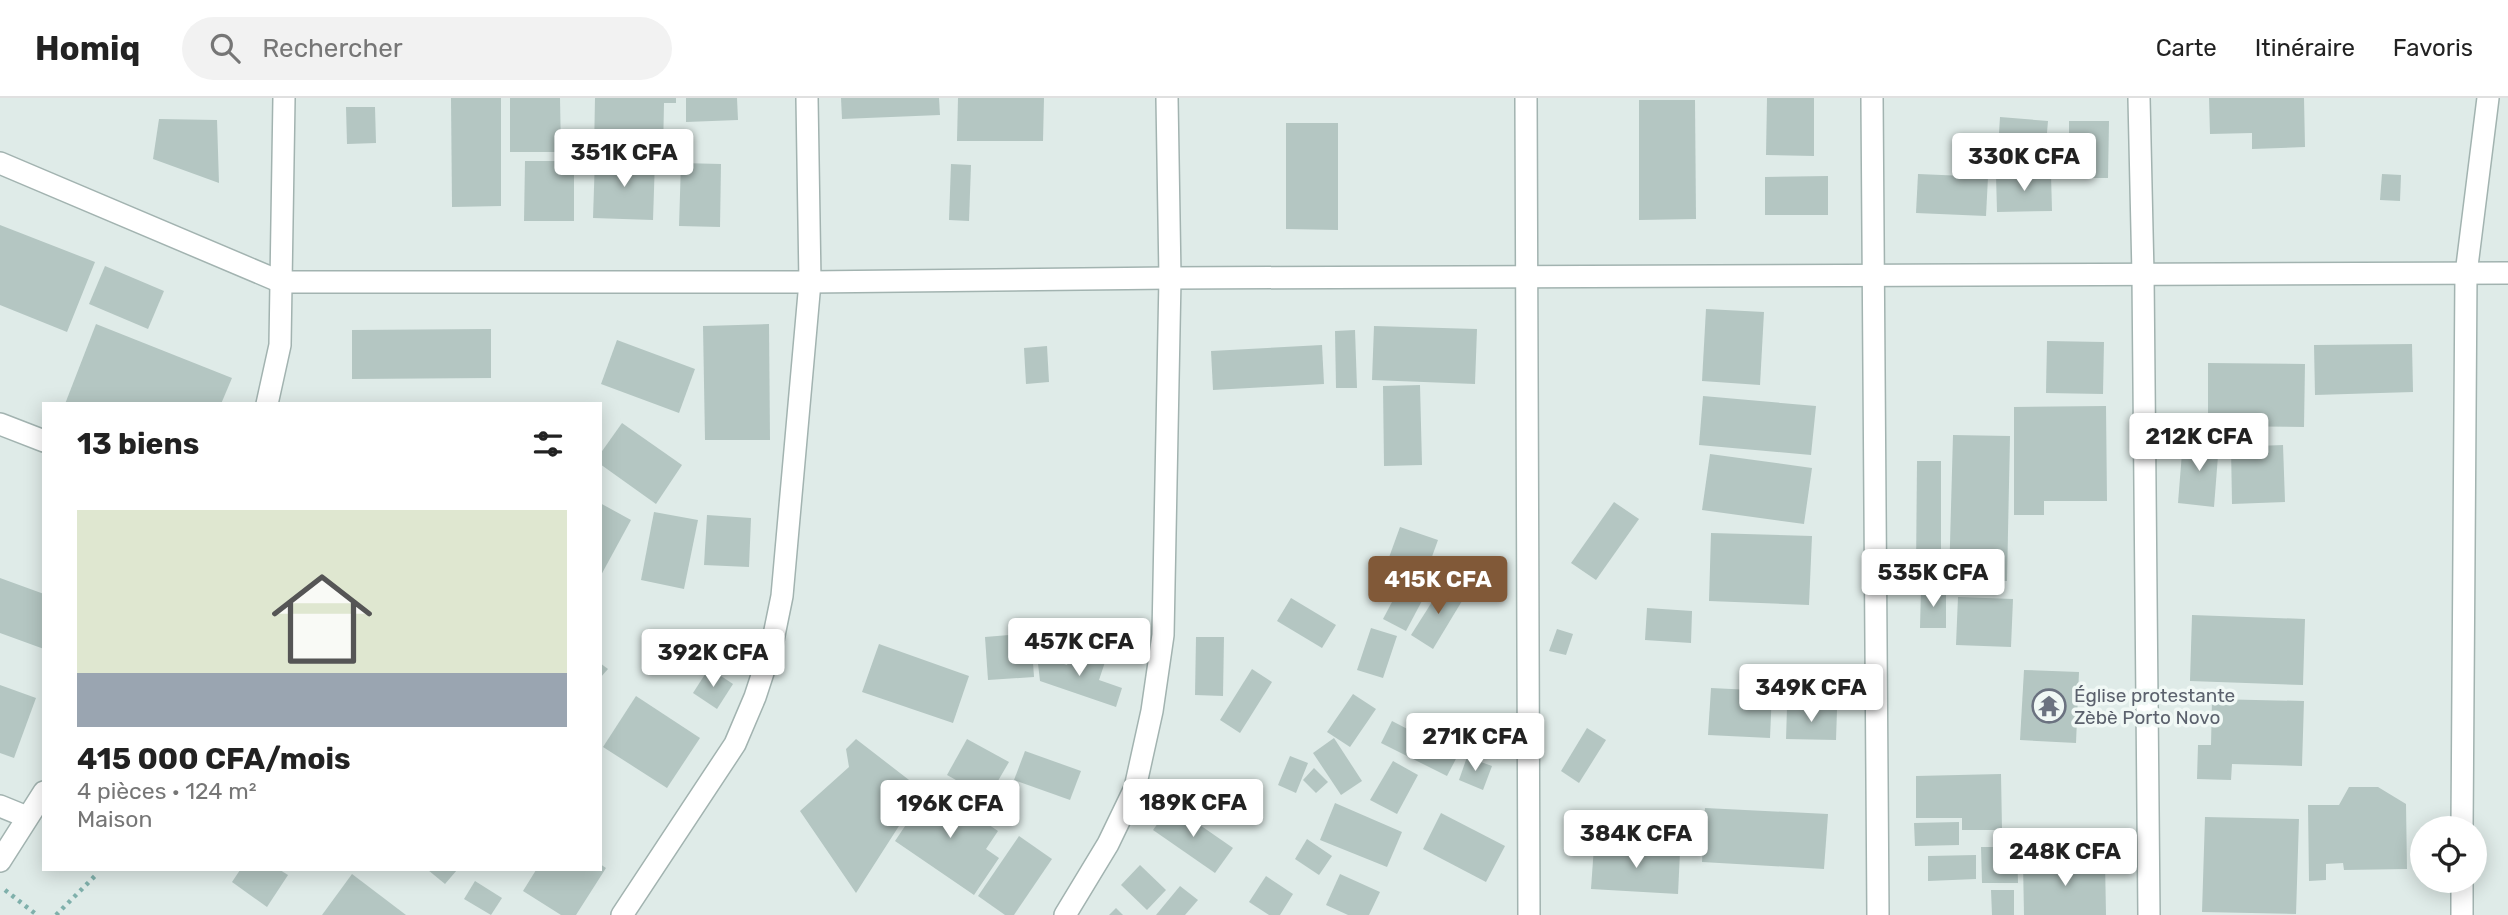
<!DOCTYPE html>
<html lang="fr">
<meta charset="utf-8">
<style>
:root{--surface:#fff;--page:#f2f2f2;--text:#222;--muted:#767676;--line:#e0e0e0;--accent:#815938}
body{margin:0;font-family:Rubik,sans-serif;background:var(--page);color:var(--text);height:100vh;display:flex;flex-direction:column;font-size:26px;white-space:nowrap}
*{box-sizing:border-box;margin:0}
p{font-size:23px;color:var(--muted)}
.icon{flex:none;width:38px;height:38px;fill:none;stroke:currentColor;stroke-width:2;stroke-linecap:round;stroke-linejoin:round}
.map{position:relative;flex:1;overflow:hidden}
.details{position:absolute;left:42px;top:304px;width:560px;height:469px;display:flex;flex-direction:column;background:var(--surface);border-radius:0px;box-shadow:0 4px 18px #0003}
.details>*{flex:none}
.buttons{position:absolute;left:2410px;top:718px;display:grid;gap:14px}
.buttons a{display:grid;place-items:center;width:77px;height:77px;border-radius:50%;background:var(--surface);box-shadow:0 4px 18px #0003;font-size:35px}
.price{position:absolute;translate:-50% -60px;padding:0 16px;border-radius:7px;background:#fff;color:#222;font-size:23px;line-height:46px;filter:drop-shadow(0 2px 4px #0008)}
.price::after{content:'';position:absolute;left:50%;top:42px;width:21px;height:16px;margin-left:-10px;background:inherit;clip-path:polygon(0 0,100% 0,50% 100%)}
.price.active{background:var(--accent);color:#fff}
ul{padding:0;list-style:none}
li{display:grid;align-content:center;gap:14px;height:371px;padding:0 35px}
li+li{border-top:2px solid var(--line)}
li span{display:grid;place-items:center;height:217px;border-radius:0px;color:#555}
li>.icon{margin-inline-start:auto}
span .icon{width:126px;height:126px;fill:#fffc;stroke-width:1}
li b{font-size:30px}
h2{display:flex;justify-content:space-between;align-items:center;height:84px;padding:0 35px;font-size:30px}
header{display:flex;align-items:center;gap:42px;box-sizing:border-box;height:98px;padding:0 35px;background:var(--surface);border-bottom:2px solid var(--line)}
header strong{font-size:33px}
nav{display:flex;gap:38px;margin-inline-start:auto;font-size:24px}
.search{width:490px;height:63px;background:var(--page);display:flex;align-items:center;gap:18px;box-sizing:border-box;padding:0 24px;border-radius:38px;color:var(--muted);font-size:26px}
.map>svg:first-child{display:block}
</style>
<header>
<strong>Homiq</strong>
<div class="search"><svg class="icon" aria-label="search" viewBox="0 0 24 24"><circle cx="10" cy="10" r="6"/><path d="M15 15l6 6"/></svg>Rechercher</div>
<nav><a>Carte</a><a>Itinéraire</a><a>Favoris</a></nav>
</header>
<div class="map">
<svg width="2508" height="817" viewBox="0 0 2508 817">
<rect width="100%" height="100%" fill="#dfebe8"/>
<g fill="#b4c6c2">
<path d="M451 0H501V108L452 109Z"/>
<path d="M510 0H560L561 54H510Z"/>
<path d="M595 0H676V5H664L663 54 594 53Z"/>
<path d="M686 0H737L738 22 686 24Z"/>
<path d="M841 0H939L940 17 842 21Z"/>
<path d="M958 0H1044L1043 43H957Z"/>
<path d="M1767 0H1814V58L1766 57Z"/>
<path d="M2209 0H2304L2305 49 2252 51V35L2210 36Z"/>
<path d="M1639 2H1695L1696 121 1639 122Z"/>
<path d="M346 9H375L376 45 347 46Z"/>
<path d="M2000 19 2048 23 2044 70 1997 66Z"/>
<path d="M159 21 217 22 219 85 153 61Z"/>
<path d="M2069 23H2109L2108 80H2069Z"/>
<path d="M1286 25H1338V132L1286 131Z"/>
<path d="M595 60 655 62 653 122 593 120Z"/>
<path d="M525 63H574V123H524Z"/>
<path d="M681 65 721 66 720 129 679 128Z"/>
<path d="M951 66 971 67 969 123 949 122Z"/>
<path d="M1918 76 1988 79 1986 118 1916 115Z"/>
<path d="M2051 76 2052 113 1997 114 1996 77Z"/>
<path d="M2382 76 2401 77 2400 103 2380 102Z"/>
<path d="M1828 78V117H1765V79Z"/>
<path d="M0 127 95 164 67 234 0 207Z"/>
<path d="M105 168 164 193 148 231 89 206Z"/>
<path d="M1706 211 1764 214 1760 287 1702 283Z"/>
<path d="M96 226 232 280 221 306H65Z"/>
<path d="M769 226 770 342H705L703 228Z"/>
<path d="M1374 228 1477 231 1475 286 1372 282Z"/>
<path d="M491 231V280L352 281V232Z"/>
<path d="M1355 232 1357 290H1336L1335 233Z"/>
<path d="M617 242 695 271 679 315 601 286Z"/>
<path d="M2047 243 2104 244 2103 296 2046 295Z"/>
<path d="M2412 246 2413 294 2315 297 2314 247Z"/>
<path d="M1322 247 1324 286 1213 292 1211 253Z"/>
<path d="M1047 248 1049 284 1026 286 1024 250Z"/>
<path d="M2208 265 2305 266 2304 329 2208 328Z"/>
<path d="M1420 287 1422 367 1384 368 1383 288Z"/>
<path d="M1703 298 1816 308 1811 357 1699 347Z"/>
<path d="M2106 308 2107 403H2044V417H2014V309Z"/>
<path d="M622 325 682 367 656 406 600 366V356Z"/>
<path d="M1953 337 2010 338 2007 483 1949 482Z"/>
<path d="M2183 342 2219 345 2214 409 2178 405Z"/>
<path d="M2283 347 2285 404 2232 406 2231 349Z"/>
<path d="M1710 356 1812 370 1804 426 1702 412Z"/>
<path d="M1917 363H1941V475L1916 474Z"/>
<path d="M1614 404 1639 421 1596 482 1571 465Z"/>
<path d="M600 405 631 422 600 479Z"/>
<path d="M654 414 698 422 684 491 641 482Z"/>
<path d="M707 417 751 420 749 469 704 467Z"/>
<path d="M1400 429 1438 442 1425 478 1387 465Z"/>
<path d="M1711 435 1812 438 1809 507 1709 503Z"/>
<path d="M0 480 44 496V551L0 535Z"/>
<path d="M1444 485 1465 498 1433 551 1411 537Z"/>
<path d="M1401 487 1424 499 1406 533 1383 521Z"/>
<path d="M1921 491 1946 492V530H1920Z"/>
<path d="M1958 499 2013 501 2011 549 1956 547Z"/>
<path d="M1291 500 1336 527 1322 550 1277 523Z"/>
<path d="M1647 510 1692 513 1691 545 1645 542Z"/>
<path d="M2192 517 2305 521 2303 587 2190 583Z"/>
<path d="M1371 530 1397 538 1383 580 1357 572Z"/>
<path d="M1557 531 1573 536 1566 557 1549 553Z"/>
<path d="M1031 535 1034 579 988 582 985 539Z"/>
<path d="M1196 539H1224L1223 598 1195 597Z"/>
<path d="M879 546 969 578 953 625 862 594Z"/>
<path d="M1072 553 1105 564 1099 582 1122 590 1116 609 1040 583 1037 557 1067 567Z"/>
<path d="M600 565 608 571 600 580Z"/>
<path d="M709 570 733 586 717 611 693 595Z"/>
<path d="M1252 571 1272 584 1240 635 1220 622Z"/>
<path d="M2024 572 2079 574 2076 645 2020 642Z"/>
<path d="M0 587 36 600 14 660 0 655Z"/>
<path d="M1711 590 1772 593 1770 640 1708 637Z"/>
<path d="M1353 596 1376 611 1350 649 1327 634Z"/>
<path d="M636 598 700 640 667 690 603 649Z"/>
<path d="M2212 601 2304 603 2302 668 2232 666 2231 682 2197 681 2198 647H2211Z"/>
<path d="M1787 610 1837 612 1836 642 1786 641Z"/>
<path d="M1441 616 1490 639 1482 657 1432 635Z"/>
<path d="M1392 623 1458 657 1447 678 1381 645Z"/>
<path d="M1587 630 1606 642 1579 685 1561 673Z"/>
<path d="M1334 640 1362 683 1341 697 1313 655Z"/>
<path d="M856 641 922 692 856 795 800 713 849 669 846 651Z"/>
<path d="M967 641 1009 664 988 700 947 677Z"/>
<path d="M1025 653 1081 673 1070 702 1014 682Z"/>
<path d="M1290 658 1308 665 1296 695 1278 687Z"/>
<path d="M1467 659 1492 668 1483 692 1459 682Z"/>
<path d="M1393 663 1418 677 1397 716 1370 702Z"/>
<path d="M1314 670 1328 684 1316 695 1303 682Z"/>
<path d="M2001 676 2002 732H1962V720H1916V678Z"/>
<path d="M932 688 998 733 986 751 999 760 974 797 895 743Z"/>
<path d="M2349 689H2378L2406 706 2407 771 2344 772 2343 765 2326 766V782L2309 783 2308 707H2339Z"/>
<path d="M1335 705 1402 734 1387 769 1320 742Z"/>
<path d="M1171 707 1233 750 1215 775 1153 732Z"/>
<path d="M1705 710 1828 716 1824 771 1702 764Z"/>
<path d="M1441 715 1505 748 1486 784 1423 751Z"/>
<path d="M2205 719 2299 721 2296 816 2202 814Z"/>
<path d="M1959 724V747L1915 748 1914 725Z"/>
<path d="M1019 738 1052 761 1014 817H1005L978 798Z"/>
<path d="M1307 741 1332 758 1319 777 1295 761Z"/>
<path d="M1594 748 1680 754 1678 796 1591 791Z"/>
<path d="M1981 749H2017L2018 785H1982Z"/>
<path d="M1976 757V781L1928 783V758Z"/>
<path d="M2105 763 2106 817H2024L2023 765Z"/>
<path d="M600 766 606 770 576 817H561L523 793 536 772H600Z"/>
<path d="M1140 767 1166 792 1147 812 1121 787Z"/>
<path d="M240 772H280L288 777 267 809 232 784Z"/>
<path d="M428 772H457L445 786Z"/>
<path d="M352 776 406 817H322Z"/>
<path d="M1340 776 1380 794 1369 817H1348L1326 807Z"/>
<path d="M1266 778 1293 796 1280 817H1269L1249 804Z"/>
<path d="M475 783 502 800 491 817 464 801Z"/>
<path d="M1180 788 1198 802 1185 817H1156Z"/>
<path d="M1991 792H2014V817H1992Z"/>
<path d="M1116 810 1123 817H1109Z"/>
</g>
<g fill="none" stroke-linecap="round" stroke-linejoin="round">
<defs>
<g id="minor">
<path d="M1526 0 1529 817"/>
<path d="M1872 0 1878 817"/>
<path d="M2139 0 2143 177 2149 817"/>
<path d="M0 65 281 184H810L1170 180 2508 175"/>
<path d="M267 306 280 247 284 0"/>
<path d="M0 326 44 343"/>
<path d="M0 708 27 719"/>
<path d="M2462 730 2466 176 2488 0"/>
<path d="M0 763 44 694"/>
<path d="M622 817 735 646 755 599 772 547 782 498 810 184 807 0"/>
<path d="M1065 817 1108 746 1135 690 1152 613 1163 537 1170 180 1167 0"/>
<path d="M2462 817V782"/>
</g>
</defs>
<use href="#minor" stroke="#a2b3b0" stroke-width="24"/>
<g stroke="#7fb0ab" stroke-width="4.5" stroke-dasharray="3.5 5" stroke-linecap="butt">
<path d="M5 792 37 817"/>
<path d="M56 817 96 777"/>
</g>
<use href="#minor" stroke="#fff" stroke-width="21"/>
</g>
<defs>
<symbol id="temple-ring" viewBox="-11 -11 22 22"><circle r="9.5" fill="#f0f8f5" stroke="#6b7280" stroke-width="1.5"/><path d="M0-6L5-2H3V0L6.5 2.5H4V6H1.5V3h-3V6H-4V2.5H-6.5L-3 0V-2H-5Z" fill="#6b7280"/></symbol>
</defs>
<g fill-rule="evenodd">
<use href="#temple-ring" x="2030" y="589" width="38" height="38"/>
</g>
<g text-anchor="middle" stroke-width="7" stroke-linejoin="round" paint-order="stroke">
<g font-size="19" fill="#5b616d" stroke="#f0f8f5" text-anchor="start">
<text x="2074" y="604">Église protestante<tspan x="2074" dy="22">Zèbè Porto Novo</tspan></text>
</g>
</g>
</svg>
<div class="buttons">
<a><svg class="icon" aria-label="locate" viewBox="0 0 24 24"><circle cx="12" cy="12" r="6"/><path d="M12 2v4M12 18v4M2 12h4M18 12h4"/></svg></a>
</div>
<b class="price" style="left:624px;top:91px">351K CFA</b>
<b class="price" style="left:2024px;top:95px">330K CFA</b>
<b class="price" style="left:2199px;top:375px">212K CFA</b>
<b class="price" style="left:1933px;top:511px">535K CFA</b>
<b class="price active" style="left:1438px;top:518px">415K CFA</b>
<b class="price" style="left:1079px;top:580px">457K CFA</b>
<b class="price" style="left:713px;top:591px">392K CFA</b>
<b class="price" style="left:1811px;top:626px">349K CFA</b>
<b class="price" style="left:1475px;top:675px">271K CFA</b>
<b class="price" style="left:1193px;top:741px">189K CFA</b>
<b class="price" style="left:950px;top:742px">196K CFA</b>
<b class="price" style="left:1636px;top:772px">384K CFA</b>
<b class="price" style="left:2065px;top:790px">248K CFA</b>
<section class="details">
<h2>13 biens<svg class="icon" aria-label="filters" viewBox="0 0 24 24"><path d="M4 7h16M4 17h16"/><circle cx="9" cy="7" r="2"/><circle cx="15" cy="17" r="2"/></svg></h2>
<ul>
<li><span style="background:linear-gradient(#dfe7d0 75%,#9aa5b1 0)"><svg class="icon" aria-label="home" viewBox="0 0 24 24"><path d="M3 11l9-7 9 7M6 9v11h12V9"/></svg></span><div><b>415 000 CFA/mois</b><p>4 pièces · 124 m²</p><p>Maison</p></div></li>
</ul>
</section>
</div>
